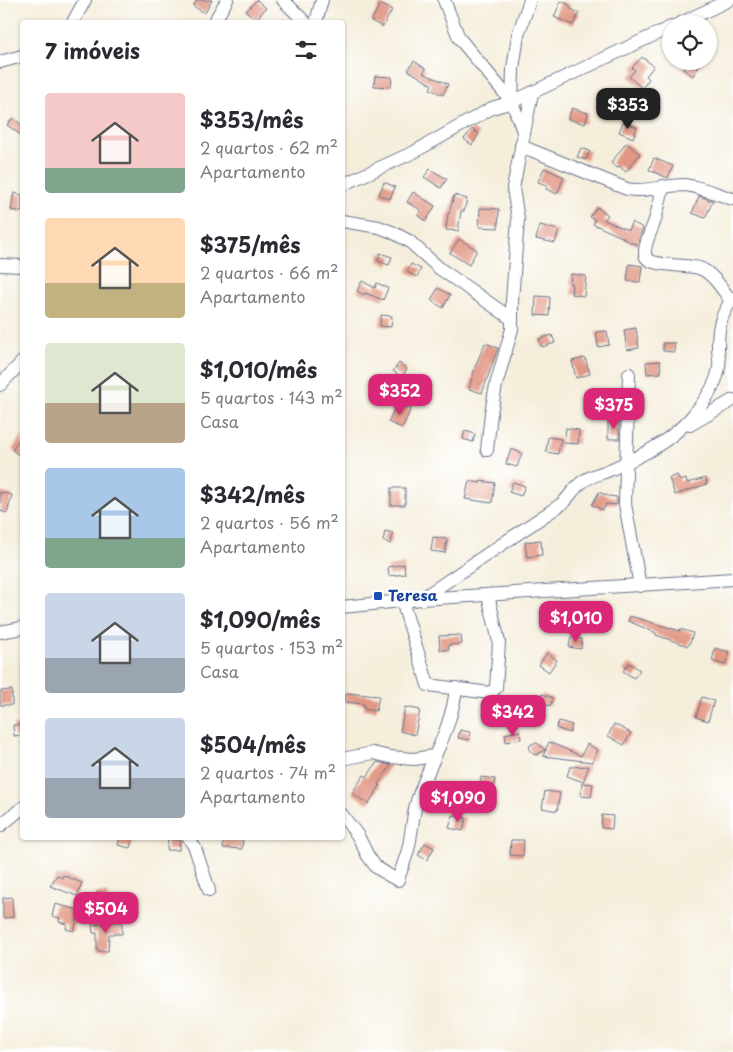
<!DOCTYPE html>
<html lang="pt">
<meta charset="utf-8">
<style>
:root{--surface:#fff;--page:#f7f7f7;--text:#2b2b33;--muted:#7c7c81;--accent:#db2777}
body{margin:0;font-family:"Playpen Sans",sans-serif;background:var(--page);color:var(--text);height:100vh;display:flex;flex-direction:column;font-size:19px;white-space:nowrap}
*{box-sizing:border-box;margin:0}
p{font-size:16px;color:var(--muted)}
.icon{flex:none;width:28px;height:28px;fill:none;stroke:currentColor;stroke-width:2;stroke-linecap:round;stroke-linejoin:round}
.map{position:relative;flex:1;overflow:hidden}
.side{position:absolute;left:20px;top:20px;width:325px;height:820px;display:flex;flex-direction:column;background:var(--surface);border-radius:5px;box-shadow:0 1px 4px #0004}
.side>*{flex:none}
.controls{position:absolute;left:662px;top:15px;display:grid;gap:10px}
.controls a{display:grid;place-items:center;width:55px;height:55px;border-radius:50%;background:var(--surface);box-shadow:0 1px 4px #0004;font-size:25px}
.price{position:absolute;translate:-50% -42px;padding:0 11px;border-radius:10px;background:var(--accent);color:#fff;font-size:16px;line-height:32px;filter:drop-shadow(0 1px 2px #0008)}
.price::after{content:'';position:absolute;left:50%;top:30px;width:15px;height:11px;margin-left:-8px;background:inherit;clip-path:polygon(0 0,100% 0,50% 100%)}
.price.selected{background:#222;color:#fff}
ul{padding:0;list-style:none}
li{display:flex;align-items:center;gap:15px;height:125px;padding:0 25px}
li span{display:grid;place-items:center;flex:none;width:140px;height:100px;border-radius:5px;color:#555}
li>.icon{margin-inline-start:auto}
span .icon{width:60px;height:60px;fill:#fffc;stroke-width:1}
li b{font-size:21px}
h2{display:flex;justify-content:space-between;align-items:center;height:60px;padding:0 25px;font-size:21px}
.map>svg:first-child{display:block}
</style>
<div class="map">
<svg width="733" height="1052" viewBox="0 0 733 1052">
<rect width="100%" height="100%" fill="#fff"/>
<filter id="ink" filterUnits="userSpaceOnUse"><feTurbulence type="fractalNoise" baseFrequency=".02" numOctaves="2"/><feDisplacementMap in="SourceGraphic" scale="10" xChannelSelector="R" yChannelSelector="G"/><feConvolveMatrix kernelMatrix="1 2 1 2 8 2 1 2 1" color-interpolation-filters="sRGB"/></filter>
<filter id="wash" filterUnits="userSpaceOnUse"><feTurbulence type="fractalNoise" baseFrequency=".0096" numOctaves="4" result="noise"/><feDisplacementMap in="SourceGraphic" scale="20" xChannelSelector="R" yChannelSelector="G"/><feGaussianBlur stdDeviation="1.12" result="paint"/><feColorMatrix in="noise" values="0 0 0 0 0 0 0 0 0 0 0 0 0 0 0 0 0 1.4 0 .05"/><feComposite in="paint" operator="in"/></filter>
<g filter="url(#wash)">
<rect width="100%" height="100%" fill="#f5eedb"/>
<g id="blocks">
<g fill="#e29784">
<path d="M197 0H212L205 13 193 6Z"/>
<path d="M257 0 266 8 256 20 246 11Z"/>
<path d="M561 1 571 6 569 8 579 13 573 25 554 17Z"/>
<path d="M380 4 392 10 383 27 371 21Z"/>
<path d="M642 57 654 66 646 76 649 79 642 88 629 77 635 70 632 68Z"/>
<path d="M414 61 426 69 423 73 448 84 443 95 430 89 432 85 408 70Z"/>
<path d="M688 61H702L693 76 683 69Z"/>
<path d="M375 76 392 77 391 87 374 86Z"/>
<path d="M572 108 588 113 585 124 568 119Z"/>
<path d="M13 118 22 125V136L7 125Z"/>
<path d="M623 122 637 127 633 138 619 132Z"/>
<path d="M472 129 479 134 472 145 464 139Z"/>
<path d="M626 143 640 154 626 172 619 166 617 168 611 163Z"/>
<path d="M581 148 590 151 586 160 577 157Z"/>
<path d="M654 158 673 166 668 178 649 170Z"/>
<path d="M544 168 564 177 557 194 546 189 547 185 538 182Z"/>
<path d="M430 169 447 179 441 188 424 177Z"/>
<path d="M384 182 395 187 390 199 379 195Z"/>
<path d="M413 192 435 206 426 221 418 216 421 210 407 202Z"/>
<path d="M14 193 22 195V212L11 210Z"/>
<path d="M454 195 467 199 464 211H461L458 231 446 230 448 213 449 214Z"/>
<path d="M699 196 713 201 705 218 692 213Z"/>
<path d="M597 207 608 215 604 220 628 230 632 222 643 228 637 245 623 239 624 238 593 224 595 220 590 217Z"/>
<path d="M480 208 499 209 498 228 479 227Z"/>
<path d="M540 225 559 230 555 243 536 239Z"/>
<path d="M459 239 477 250 469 265 450 253Z"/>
<path d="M380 253 392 257 389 265 378 261Z"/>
<path d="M411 264 421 269 417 277 407 272Z"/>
<path d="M629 264 642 266 640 282 627 281Z"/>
<path d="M571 274 586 276 584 296 571 294 572 284H570Z"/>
<path d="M362 281 375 288 377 283 388 288 383 300 365 293 364 295 357 291Z"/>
<path d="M438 288 450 295 443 308 431 300Z"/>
<path d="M536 296 550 297 549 316 535 315Z"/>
<path d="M381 315 392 316 391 327 380 326Z"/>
<path d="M636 328 639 348 627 350 624 330Z"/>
<path d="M607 331 609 345 598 347 596 332Z"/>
<path d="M552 335 555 343 542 347 539 339Z"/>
<path d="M485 343 498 348 482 393 469 389 475 367Z"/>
<path d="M663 343H675L674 352 663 351Z"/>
<path d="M585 358 590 374 576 378 572 361Z"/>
<path d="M660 361 661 373 647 374 646 362Z"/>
<path d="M399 363 407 369 402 377 393 371Z"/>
<path d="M397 403 411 409 402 428 388 422Z"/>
<rect x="608" y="421" width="11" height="18"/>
<path d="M566 428 579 430 578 444 564 443Z"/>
<path d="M465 431 475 434 473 442 463 439Z"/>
<path d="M22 435V457L12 450Z"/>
<path d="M548 437 561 439 558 454 546 452Z"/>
<path d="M511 449 522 453 517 467 506 464Z"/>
<path d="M677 475 680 481 686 479 687 483 706 478 707 484 675 495 669 478Z"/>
<path d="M469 481 480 483V481L495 483 492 503 465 499Z"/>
<path d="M513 482 525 486 521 496 509 492Z"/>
<rect x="391" y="488" width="14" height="17"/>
<path d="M0 492 12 495 7 513 0 511Z"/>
<path d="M599 492 608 496 617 497V505L606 504 603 510 592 505Z"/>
<path d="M385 531 393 533 391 544 383 541Z"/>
<path d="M433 537 447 539 445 553 431 551Z"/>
<path d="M541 540 542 555 527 557 525 542Z"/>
<path d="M404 564 405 574 389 576 388 567Z"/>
<path d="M579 606H592V614L580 615Z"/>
<path d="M630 616 680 631V629L693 633 691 640 688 646 656 635V633L628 621Z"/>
<path d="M461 635 462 644 448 645 449 650H440L439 636Z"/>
<path d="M571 637 582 639 581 649 569 647Z"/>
<path d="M715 648 729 652 725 665 712 661Z"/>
<path d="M547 653 557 660 549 672 539 665Z"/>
<path d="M629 663 640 670 634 678 623 671Z"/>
<path d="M12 690V705H0V691Z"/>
<path d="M346 693 379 696 376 711 364 709V704L345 702Z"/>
<path d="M542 694 553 698 550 706 539 702Z"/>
<path d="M702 697 714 701 708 721 696 717Z"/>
<path d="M405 707 420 710 415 735 400 731Z"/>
<path d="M559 721 572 725 570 733 556 728Z"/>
<path d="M614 724 631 733 624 745 608 736Z"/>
<path d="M13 725H22V735L14 736Z"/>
<path d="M460 730 470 732 469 740 458 738Z"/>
<path d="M520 731 521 739 506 742 505 734Z"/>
<path d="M549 742 581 756 587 744 598 750 592 762 543 756Z"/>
<path d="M534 743H537L545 750 536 755 533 754 529 750 530 745Z"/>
<path d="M377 762 391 765 378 784 380 786 368 804 352 793 364 775 367 777Z"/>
<path d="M589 766 583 782 567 776 570 767Z"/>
<path d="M481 777 495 779 492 796 478 794Z"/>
<path d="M582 783 593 784 591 797 581 796Z"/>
<path d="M545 791 560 793 557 811 542 808Z"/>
<path d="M453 815 466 818 463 831 449 828Z"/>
<path d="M602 815 613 816 612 829 601 828Z"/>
<path d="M120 838H133L130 848 118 845Z"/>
<path d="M223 838H243L242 849 223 848Z"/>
<path d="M168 839 180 840 179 850H167Z"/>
<path d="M511 840H524L523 856 510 855Z"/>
<path d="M425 843 434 848 427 860 418 855Z"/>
<path d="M57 875 62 878 63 875 82 883 77 896 50 886Z"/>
<path d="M96 893H107L108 901 96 902Z"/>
<path d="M12 897 13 917 3 918V898Z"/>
<path d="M55 904 79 910 74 931 66 929 67 924 59 922 60 918 52 916Z"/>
<path d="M122 921V934H109L108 951H97V933H93L92 925 109 924V922Z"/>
</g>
</g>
</g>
<g filter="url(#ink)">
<use href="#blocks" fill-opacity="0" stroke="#67728a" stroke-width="1"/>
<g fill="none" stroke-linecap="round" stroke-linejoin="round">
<defs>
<g id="minor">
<path d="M283 0 305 22"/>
<path d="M444 0 459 38 512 102 524 134"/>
<path d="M73 22 85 0"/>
<path d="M214 22 227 0"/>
<path d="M316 22 322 0"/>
<path d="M679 24 729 0"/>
<path d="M0 62 22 56"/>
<path d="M512 102 513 69 518 35 530 0"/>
<path d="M521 146 627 189C644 193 665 185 683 185 699 186 717 194 733 199"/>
<path d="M342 185 414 152 492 108 512 102 671 27"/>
<path d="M663 186C661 197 658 209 655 220 652 230 644 243 645 254 646 268 688 264 699 268 712 272 723 290 731 301"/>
<path d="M342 221 379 227 392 232 409 241 439 268 512 319"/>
<path d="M0 265 22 266"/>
<path d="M629 374 625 504 640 586"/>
<path d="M0 385 22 362"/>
<path d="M690 425 733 400"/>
<path d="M487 450 491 413 496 385 512 329V301L518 219 513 188 532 93"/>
<path d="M421 599 563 503C569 497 574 488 581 483 590 475 602 474 612 469 642 456 673 440 694 414 705 401 717 384 719 367 720 361 718 354 718 348 718 327 720 316 733 298"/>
<path d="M402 601 428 685 490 693 496 688 499 642 488 595"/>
<path d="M342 607 421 599 733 579"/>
<path d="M0 632 22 628"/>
<path d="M342 759 373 753 390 757 414 759 434 756"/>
<path d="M342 815 358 836 368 856 376 867 390 876 398 880C401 870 405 860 408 850 412 834 412 817 417 801 429 763 452 729 456 688"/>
<path d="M0 826 22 808"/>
<path d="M189 838 195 848 209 890"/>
</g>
</defs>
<use href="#minor" stroke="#67728a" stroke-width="14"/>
<use href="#minor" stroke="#fff" stroke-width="12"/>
</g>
</g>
<rect fill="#1a4fb4" stroke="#fff" stroke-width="2" x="373" y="591" width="10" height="10" rx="2.5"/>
<g text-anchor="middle" stroke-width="4.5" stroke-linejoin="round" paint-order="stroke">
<g font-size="15" font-weight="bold" fill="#164399" stroke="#fff" text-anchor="start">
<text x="388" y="601">Teresa</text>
</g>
</g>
</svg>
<div class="controls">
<a><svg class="icon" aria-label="locate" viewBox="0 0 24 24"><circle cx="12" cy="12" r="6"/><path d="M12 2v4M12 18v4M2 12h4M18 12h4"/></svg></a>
</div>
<b class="price selected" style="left:628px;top:130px">$353</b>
<b class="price" style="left:400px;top:416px">$352</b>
<b class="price" style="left:614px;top:430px">$375</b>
<b class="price" style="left:576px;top:643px">$1,010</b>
<b class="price" style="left:513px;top:737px">$342</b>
<b class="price" style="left:458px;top:823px">$1,090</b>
<b class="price" style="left:106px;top:934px">$504</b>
<section class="side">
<h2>7 imóveis<svg class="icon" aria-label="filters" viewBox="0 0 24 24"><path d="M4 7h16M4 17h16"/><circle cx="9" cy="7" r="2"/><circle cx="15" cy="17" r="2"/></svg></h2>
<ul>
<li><span style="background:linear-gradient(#f6c9c9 75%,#7fa58c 0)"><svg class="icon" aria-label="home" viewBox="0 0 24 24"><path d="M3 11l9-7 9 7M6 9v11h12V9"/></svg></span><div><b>$353/mês</b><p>2 quartos · 62 m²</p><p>Apartamento</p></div></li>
<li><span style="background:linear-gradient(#ffd9b3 65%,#c2b280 0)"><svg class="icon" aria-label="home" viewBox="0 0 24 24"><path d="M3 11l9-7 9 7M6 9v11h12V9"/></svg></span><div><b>$375/mês</b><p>2 quartos · 66 m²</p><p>Apartamento</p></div></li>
<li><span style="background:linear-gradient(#dfe7d0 60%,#b9a48a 0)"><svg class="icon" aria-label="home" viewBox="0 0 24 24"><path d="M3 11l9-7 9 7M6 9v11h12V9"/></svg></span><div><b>$1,010/mês</b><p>5 quartos · 143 m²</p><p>Casa</p></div></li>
<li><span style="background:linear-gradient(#a9c7e8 70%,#7fa58c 0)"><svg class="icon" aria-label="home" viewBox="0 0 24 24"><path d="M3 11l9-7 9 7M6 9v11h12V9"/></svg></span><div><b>$342/mês</b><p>2 quartos · 56 m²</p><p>Apartamento</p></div></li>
<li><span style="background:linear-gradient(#c9d6e8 65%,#9aa5b1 0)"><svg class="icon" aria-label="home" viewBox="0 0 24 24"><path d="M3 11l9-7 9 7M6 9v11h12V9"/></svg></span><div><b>$1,090/mês</b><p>5 quartos · 153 m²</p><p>Casa</p></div></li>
<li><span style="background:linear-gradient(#c9d6e8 60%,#9aa5b1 0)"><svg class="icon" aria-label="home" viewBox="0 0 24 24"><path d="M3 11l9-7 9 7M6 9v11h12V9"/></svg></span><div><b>$504/mês</b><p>2 quartos · 74 m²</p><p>Apartamento</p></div></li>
</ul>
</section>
</div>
